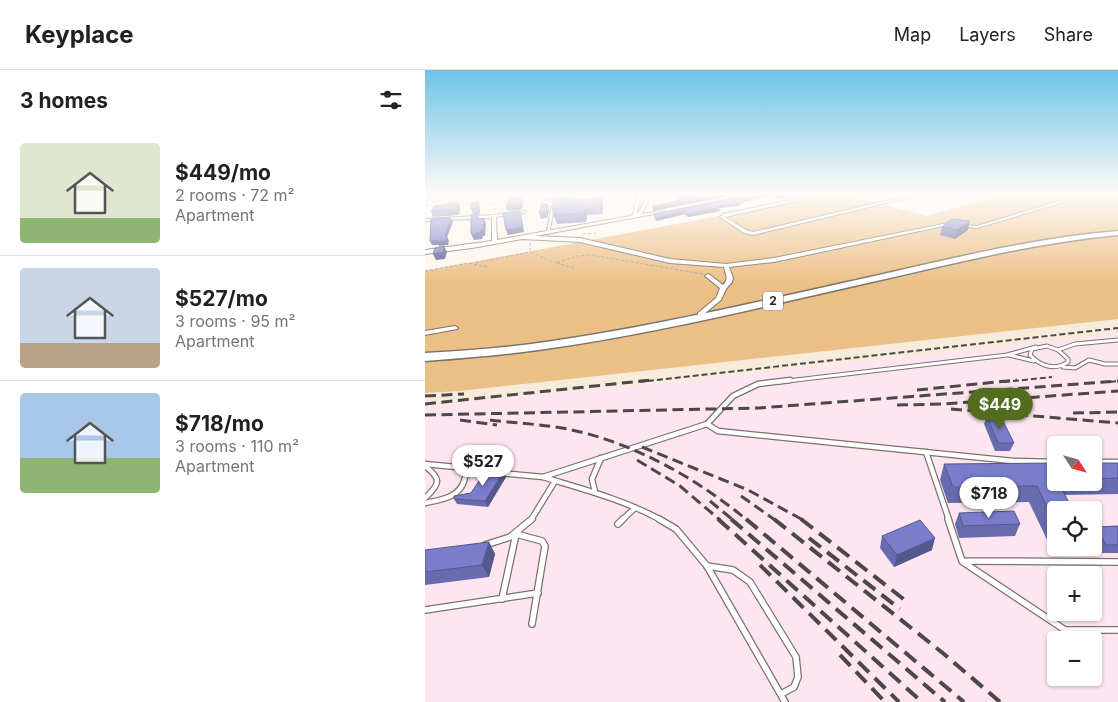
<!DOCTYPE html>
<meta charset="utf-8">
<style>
:root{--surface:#fff;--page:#f6f6f6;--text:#202124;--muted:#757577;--line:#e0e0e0;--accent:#536c1d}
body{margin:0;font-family:Inter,sans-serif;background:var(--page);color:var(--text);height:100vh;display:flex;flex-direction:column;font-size:19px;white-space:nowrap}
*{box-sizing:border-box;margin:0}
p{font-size:16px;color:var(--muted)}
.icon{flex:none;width:28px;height:28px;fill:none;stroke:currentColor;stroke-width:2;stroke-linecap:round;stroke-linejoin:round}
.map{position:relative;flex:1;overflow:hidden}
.panel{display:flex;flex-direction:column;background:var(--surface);width:425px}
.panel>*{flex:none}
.needle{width:32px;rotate:126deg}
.buttons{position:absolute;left:622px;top:366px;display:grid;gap:10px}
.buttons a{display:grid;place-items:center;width:55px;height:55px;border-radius:5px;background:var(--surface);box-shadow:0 1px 4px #0004;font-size:25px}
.price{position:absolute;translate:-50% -42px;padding:0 11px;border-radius:18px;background:#fff;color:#222;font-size:16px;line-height:32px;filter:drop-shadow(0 1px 2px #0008)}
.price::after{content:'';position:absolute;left:50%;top:30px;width:15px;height:11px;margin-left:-8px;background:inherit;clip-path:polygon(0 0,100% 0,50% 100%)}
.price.current{background:var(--accent);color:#fff}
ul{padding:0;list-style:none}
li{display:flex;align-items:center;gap:15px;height:125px;padding:0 20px}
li+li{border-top:1px solid var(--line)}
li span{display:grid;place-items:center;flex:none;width:140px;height:100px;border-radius:5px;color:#555}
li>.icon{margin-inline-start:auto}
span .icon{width:60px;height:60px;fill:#fffc;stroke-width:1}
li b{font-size:21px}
h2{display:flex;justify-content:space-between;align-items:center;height:60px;padding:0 20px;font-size:21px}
header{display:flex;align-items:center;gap:30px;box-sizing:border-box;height:70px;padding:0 25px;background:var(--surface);border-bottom:1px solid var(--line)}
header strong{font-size:24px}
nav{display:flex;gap:28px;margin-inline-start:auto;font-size:18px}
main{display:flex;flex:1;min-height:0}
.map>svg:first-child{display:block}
</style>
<header>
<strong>Keyplace</strong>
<nav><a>Map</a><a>Layers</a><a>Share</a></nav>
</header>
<main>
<section class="panel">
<h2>3 homes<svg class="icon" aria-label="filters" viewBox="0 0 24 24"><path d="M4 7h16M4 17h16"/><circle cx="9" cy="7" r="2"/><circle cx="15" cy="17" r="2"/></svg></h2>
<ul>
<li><span style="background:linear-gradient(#dfe7d0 75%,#8fb573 0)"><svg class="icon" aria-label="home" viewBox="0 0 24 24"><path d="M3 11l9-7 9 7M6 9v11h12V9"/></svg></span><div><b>$449/mo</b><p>2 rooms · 72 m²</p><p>Apartment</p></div></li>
<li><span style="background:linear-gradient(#c9d6e8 75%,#b9a48a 0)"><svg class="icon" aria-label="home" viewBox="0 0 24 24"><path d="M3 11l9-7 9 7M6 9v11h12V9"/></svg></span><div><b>$527/mo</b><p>3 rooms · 95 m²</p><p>Apartment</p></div></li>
<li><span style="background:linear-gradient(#a9c7e8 65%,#8fb573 0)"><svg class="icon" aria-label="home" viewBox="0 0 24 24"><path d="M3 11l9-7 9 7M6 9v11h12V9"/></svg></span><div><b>$718/mo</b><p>3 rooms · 110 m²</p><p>Apartment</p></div></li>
</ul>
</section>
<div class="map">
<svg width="693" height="632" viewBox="0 0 693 632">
<rect width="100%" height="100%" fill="#fdf6ee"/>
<path fill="#f7ebdc" d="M693 249V264L258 311 0 336V323L35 321Z"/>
<path fill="#fee5f0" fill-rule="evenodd" d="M693 264V632H0V336L258 311ZM631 375H669V412H631ZM631 440H669V478H631ZM631 505H669V542H631ZM631 570H669V608H631Z"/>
<path fill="#ecbf86" d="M406 125H423L502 146 576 125H693V249L35 321 0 323V201Z"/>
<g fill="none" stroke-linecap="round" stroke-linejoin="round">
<defs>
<g id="lane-far3">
<path d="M128 135 118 132 132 131"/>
<path d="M123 163 128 135"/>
</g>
<g id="lane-far2">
<path d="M622 276 633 280 643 289V292C630 301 615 296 605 285L607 279Z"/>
<path d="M633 280 650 274 693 270"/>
<path d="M584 285 609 291"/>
<path d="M638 297 650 298 664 290 680 294H693"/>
<path d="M354 312 582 285 611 277"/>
</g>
<g id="lane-far1">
<path d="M282 354 293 361 588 391 631 392"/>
<path d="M501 382 524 450"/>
<path d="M669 392H693"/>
<path d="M0 394 41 398C41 425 23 429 0 433"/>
<path d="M0 396C17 409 15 414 0 428"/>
<path d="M41 398 66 401"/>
<path d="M75 403 118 407 282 354 308 326 333 314 365 310"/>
<path d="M118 407C157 419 200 430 236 450"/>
<path d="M170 422 167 409 176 388"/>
<path d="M106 450 130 411"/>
<path d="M197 450 210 438"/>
</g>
<g id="lane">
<path d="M234 449 251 459 282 496 360 632"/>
<path d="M523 449 537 491 693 492"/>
<path d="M193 454 198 449"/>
<path d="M60 475 85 467 107 449"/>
<path d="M538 492 640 560H693"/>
<path d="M282 496 308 500 325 512 371 587 373 607 369 617 356 624"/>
<path d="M77 529 91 464 117 471 120 476 107 554"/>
<path d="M0 540 113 523"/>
</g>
<g id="street">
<path d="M212 125H216L212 143 214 142 222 125H226L217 144 238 141 240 142 110 166 155 168 245 189 301 194 349 188 523 153 552 156 655 125H662L552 158 523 155 349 192 304 197 308 208 307 212 301 219 296 230 279 244V248L276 250 273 248V243L291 228 295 218 280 206 283 204 285 205 298 215C304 209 301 205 299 197L245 193 155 172 97 169 47 178 0 184V180L67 171V148L0 151V149L69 145 101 141V142L99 143 71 147 72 170 205 146 208 144Z"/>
<path d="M390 125H399L300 147 323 161 328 162 486 125H494L328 165 319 163 295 147 298 144Z"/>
<path d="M30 256 33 258 32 259 0 265V261Z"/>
</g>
<path id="primary" d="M693 161V165C606 173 523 195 438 214 332 238 227 264 120 279 80 285 40 288 0 291V283C40 281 81 278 121 272 227 257 332 232 436 209 522 190 606 168 693 161Z"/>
</defs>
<use href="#lane-far3" stroke="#79736c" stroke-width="4.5"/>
<use href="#lane-far2" stroke="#79736c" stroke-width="5"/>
<use href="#lane-far1" stroke="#79736c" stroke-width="7"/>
<use href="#lane" stroke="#79736c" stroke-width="8"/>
<use href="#street" stroke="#79736c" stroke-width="2"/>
<use href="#primary" stroke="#79736c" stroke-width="3"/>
<g stroke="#a49e99" stroke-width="1" stroke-dasharray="3 2" stroke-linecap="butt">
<path d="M0 131H4"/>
<path d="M53 133H68L70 140"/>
<path d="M33 134H48"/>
<path d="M0 136H10"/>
<path d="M158 164 173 163"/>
<path d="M105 173V182L131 193"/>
<path d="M51 193 105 182"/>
<path d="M149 198 131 193 152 186 166 185 278 204"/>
<path d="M0 201 43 193 63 197"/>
</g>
<use href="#lane-far3" stroke="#fff" stroke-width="2.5"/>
<use href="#lane-far2" stroke="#fff" stroke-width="3"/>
<use href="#lane-far1" stroke="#fff" stroke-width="4.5"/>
<use href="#lane" stroke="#fff" stroke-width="5.5"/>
<use href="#street" fill="#fff" fill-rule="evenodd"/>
<use href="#primary" fill="#fff" fill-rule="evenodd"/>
<g stroke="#4b4845" stroke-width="2" stroke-dasharray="6 3" stroke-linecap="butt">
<path d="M214 312 693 258"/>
<path d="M579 312 627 307"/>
<path d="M685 312 693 311"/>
</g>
<g stroke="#4b4845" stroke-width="3" stroke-dasharray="11 5.5" stroke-linecap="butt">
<path d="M492 320 592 310"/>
<path d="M0 326 39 324"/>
<path d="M0 334 226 310"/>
<path d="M472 335 518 334 693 321"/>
<path d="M526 339 693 353"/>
<path d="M648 343 693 342"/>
<path d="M0 345 334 338 693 311"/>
<path d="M35 350 72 355"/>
<path d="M65 350C89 353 113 354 137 358 204 370 270 407 322 450"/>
<path d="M217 377 323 420 378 450"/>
<path d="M212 390 255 416 295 450"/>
<path d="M316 426 350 450"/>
<path d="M285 431 308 450"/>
</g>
<g stroke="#4b4845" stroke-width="4" stroke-dasharray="15 8" stroke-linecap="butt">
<path d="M293 449 497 632"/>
<path d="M306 449 520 632"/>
<path d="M321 449 539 632"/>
<path d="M349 449 519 584 575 632"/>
<path d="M376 449 481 531"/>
<path d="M384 468 475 539"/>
<path d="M335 495 474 632"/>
<path d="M415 585 460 632"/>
</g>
</g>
<g fill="#686caf">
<path d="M323 125H374L351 129 346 126 328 129V130L319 132V133L312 136 294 138 295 141 263 147 260 144 231 151 230 147 229 144Z"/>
<path d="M147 129 178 136 177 144 162 145 161 152 132 154 130 148H129L127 139Z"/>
<path d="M33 132 35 138 34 145 8 147 6 141Z"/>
<path d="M53 132 55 138V144H48L46 139Z"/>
<path d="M124 140 122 148 116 149 114 143Z"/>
<path d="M517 157 543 160 530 169 515 165Z"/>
<path d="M562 346 589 373 585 381H570L559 354Z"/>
<path d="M669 393H693V424L639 425 631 440V478H650H626L604 432 523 433 515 410 519 394 631 412H669Z"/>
<path d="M81 407 63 437 32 434 29 429 46 423Z"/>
<path d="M534 443 595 454 590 466 534 468 530 454Z"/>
<path d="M693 456V483H676L669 469V460L671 457Z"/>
<path d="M457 466 507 480 469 497 455 478Z"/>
<path d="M64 472 70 484 64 507 0 515V480Z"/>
</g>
<g fill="#55588e">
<path d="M295 125H309L228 141V138Z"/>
<path d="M333 125H346V126L328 129V130L319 132V133L312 136 294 138 295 141 263 147V144Z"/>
<path d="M358 125H374L351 129V126Z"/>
<path d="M177 127 178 136 177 144 175 135Z"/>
<path d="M97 128 98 134 96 140 82 141 81 136Z"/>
<path d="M33 132 35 138 34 145 32 139Z"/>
<path d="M53 132 55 138V144L53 138Z"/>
<path d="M122 134 124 140 122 148 121 142Z"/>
<path d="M161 136 162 145 161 152 159 143Z"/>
<path d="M95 141 99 162 83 165 81 160Z"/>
<path d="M260 141V144L231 151 230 148Z"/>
<path d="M26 148 28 152 22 167 24 171 23 175 14 176V175H7L5 171 13 170 20 166Z"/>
<path d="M59 148 61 154 60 166H58L57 169 49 170 46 164 55 160Z"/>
<path d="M545 151 543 160 530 169 532 160Z"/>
<path d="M19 176 22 182 20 189 11 190 8 184Z"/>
<path d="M79 401 81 407 63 437 60 431Z"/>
<path d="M510 468 507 480 469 497 472 485Z"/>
<path d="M64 472 70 484 64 507 57 495Z"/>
</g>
<g fill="#797dcb" stroke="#55588e">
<path d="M252 125H295L228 138 227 136 254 131Z"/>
<path d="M323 125H333L327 126 328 127 317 129 319 130 311 133 292 136 294 138 263 144 260 141 230 148 229 144Z"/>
<path d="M146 127V129L157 130 177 127 175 135 161 136 159 143 130 145 132 138 127 139 128 131 131 128Z"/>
<path d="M97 128 94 134 81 136 84 129Z"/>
<path d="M33 132 32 139 6 141 10 136Z"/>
<path d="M53 132V138L46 139V133Z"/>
<path d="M117 134H122L121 142 114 143Z"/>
<path d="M95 141 98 157 81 160 78 143Z"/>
<path d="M53 144V149L59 148 58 160H55V163L46 164V145Z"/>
<path d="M26 148 20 166 22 167V170L13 172V170L5 171 6 149Z"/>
<path d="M526 149 545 151 532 160 517 157Z"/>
<path d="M19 176 18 182 8 184 10 178Z"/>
<path d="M562 346 576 347 589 373H573Z"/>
<path d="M631 393V412H633L648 440H631V456L612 416 528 417 519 394Z"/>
<path d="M669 393H693V408L669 409Z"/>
<path d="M62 399 79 401 60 431 29 429V426L46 423Z"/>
<path d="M589 441 595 454 538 456 534 443Z"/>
<path d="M495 450 510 468 472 485 457 466Z"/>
<path d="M693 456V475H681L671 457Z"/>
<path d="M64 472 57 495 0 502V480Z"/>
</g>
<linearGradient id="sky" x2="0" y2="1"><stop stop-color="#6cc3e7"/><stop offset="0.58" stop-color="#fefbf7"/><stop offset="1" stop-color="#fefbf7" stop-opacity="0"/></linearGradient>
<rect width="693" height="214" fill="url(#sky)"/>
<g text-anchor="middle" stroke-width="5" stroke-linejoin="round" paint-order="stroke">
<rect fill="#fff" stroke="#686665" stroke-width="1" x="338" y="221.5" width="20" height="19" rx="4"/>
<g font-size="12" font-weight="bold" fill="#282523">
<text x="348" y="235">2</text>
</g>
</g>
</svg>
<div class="buttons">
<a><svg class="needle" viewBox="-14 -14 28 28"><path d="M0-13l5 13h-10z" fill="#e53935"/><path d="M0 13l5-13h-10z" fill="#757577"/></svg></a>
<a><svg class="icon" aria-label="locate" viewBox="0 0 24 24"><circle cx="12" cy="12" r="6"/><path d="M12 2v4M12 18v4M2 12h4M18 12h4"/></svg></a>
<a>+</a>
<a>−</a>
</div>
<b class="price current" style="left:575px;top:360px">$449</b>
<b class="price" style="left:58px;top:417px">$527</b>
<b class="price" style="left:564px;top:449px">$718</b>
</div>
</main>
